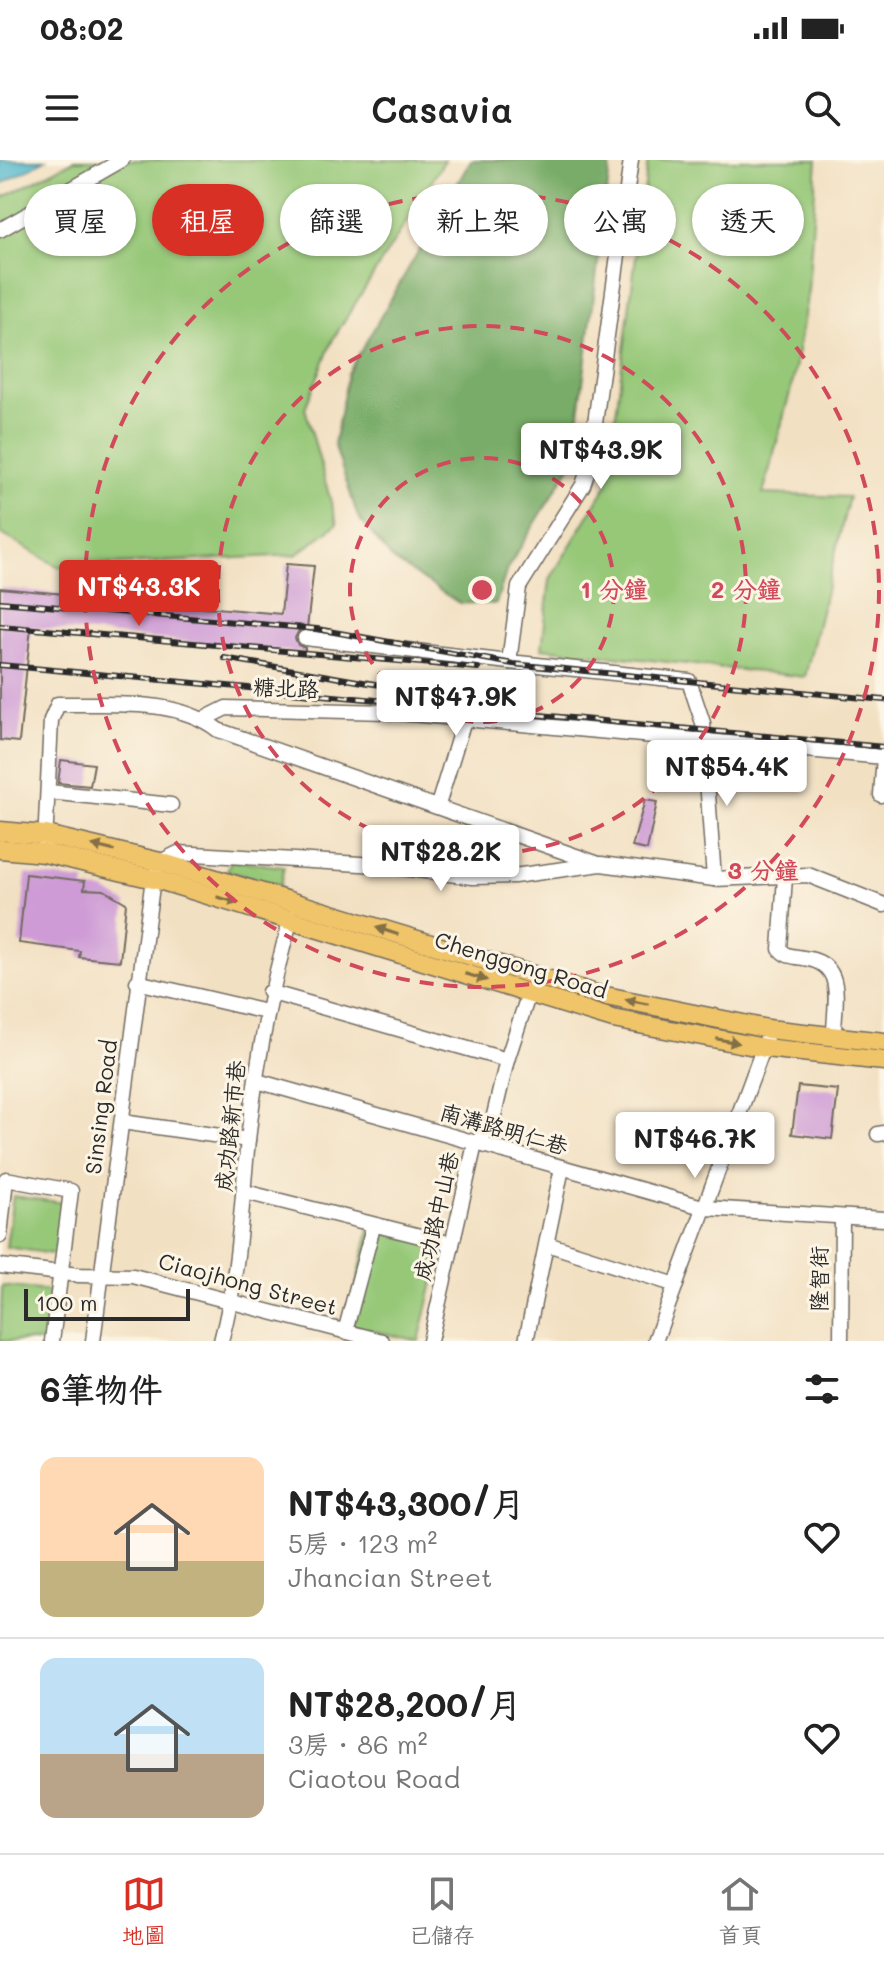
<!DOCTYPE html>
<html lang="zh-TW">
<meta charset="utf-8">
<style>
:root{--surface:#fff;--page:#f2f2f2;--text:#222;--muted:#767676;--line:#e0e0e0;--accent:#d93025}
body{margin:0;font-family:Mali,"LXGW WenKai TC",sans-serif;background:var(--page);color:var(--text);height:100vh;display:flex;flex-direction:column;font-size:30px;white-space:nowrap}
*{box-sizing:border-box;margin:0}
p{font-size:26px;color:var(--muted)}
.icon{flex:none;width:44px;height:44px;fill:none;stroke:currentColor;stroke-width:2;stroke-linecap:round;stroke-linejoin:round}
.map{position:relative;height:1181px;overflow:hidden}
.details{display:flex;flex-direction:column;background:var(--surface);flex:1}
.details>*{flex:none}
.guide{position:absolute;left:24px;top:24px;width:836px;height:72px;display:flex;gap:16px}
.scale{position:absolute;left:24px;bottom:20px;width:166px;box-sizing:border-box;padding-left:8px;border:4px solid #2b2b2b;border-top:0;font-size:22px;line-height:28px;white-space:nowrap;color:#2b2b2b;-webkit-text-stroke:6px #fcf5e5;paint-order:stroke}
.price{position:absolute;translate:-50% -68px;padding:0 18px;border-radius:8px;background:#fff;color:#222;font-size:26px;line-height:52px;filter:drop-shadow(0 2px 4px #0008)}
.price::after{content:'';position:absolute;left:50%;top:48px;width:24px;height:18px;margin-left:-12px;background:inherit;clip-path:polygon(0 0,100% 0,50% 100%)}
.price.selected{background:var(--accent);color:#fff}
ul{padding:0;list-style:none}
li{display:flex;align-items:center;gap:24px;height:200px;padding:0 40px}
li+li{border-top:2px solid var(--line)}
li span{display:grid;place-items:center;flex:none;width:224px;height:160px;border-radius:16px;color:#555}
li>.icon{margin-inline-start:auto}
span .icon{width:96px;height:96px;fill:#fffc;stroke-width:1}
li b{font-size:34px}
h2{display:flex;justify-content:space-between;align-items:center;height:96px;padding:0 40px;font-size:34px}
.chip{padding:0 28px;border-radius:36px;background:var(--surface);box-shadow:0 2px 6px #0004;font-size:28px;line-height:72px}
.chip.selected{background:var(--accent);color:#fff}
.status{display:flex;justify-content:space-between;align-items:center;height:56px;padding:0 40px;background:var(--surface);direction:ltr}
.status svg{height:22px;fill:currentColor}
header{display:flex;justify-content:space-between;align-items:center;height:104px;padding:0 40px;background:var(--surface);font-size:36px;font-weight:600}
.tabs{display:flex;justify-content:space-around;align-items:center;height:112px;border-top:2px solid var(--line);background:var(--surface);font-size:22px;color:var(--muted)}
.tabs a{display:grid;justify-items:center;gap:4px}
.tabs .selected{color:var(--accent)}
.map>svg:first-child{display:block}
</style>
<div class="status"><b>08:02</b><svg viewBox="0 0 49 12"><path d="M0 12V9h3v3zM5 12V6h3v6zM10 12V3h3v9zM15 12V0h3v12zM26 1h20v11H26zM47 4h2v5h-2z"/></svg></div>
<header><svg class="icon" aria-label="menu" viewBox="0 0 24 24"><path d="M4 6h16M4 12h16M4 18h16"/></svg>Casavia<svg class="icon" aria-label="search" viewBox="0 0 24 24"><circle cx="10" cy="10" r="6"/><path d="M15 15l6 6"/></svg></header>
<div class="map">
<svg width="884" height="1181" viewBox="0 0 884 1181">
<rect width="100%" height="100%" fill="#fcf5e5"/>
<filter id="ink" filterUnits="userSpaceOnUse"><feTurbulence type="fractalNoise" baseFrequency=".0125" numOctaves="2"/><feDisplacementMap in="SourceGraphic" scale="16" xChannelSelector="R" yChannelSelector="G"/><feConvolveMatrix kernelMatrix="1 2 1 2 8 2 1 2 1" color-interpolation-filters="sRGB"/></filter>
<filter id="wash" filterUnits="userSpaceOnUse"><feTurbulence type="fractalNoise" baseFrequency=".006" numOctaves="4" result="noise"/><feDisplacementMap in="SourceGraphic" scale="32" xChannelSelector="R" yChannelSelector="G"/><feGaussianBlur stdDeviation="1.8" result="paint"/><feColorMatrix in="noise" values="0 0 0 0 0 0 0 0 0 0 0 0 0 0 0 0 0 1.4 0 .05"/><feComposite in="paint" operator="in"/></filter>
<g filter="url(#wash)">
<rect width="100%" height="100%" fill="#f2e0c2"/>
<g fill="#96c878" stroke="#607a52" stroke-width="2">
<path d="M74 0H445L333 179 305 248 337 364 296 395 59 407 0 373V39Z"/>
<path d="M648 0H817L808 131 793 221 763 334 849 337 805 517 542 488 550 419 607 325Z"/>
<path d="M231 700 284 707 280 726 227 711Z"/>
<path d="M13 1036 66 1043 59 1095 6 1087Z"/>
<path d="M369 1070 442 1085 419 1181 347 1165Z"/>
<path d="M2 1126 55 1132 49 1181H0Z"/>
</g>
<path fill="#78ac68" stroke="#526c4a" stroke-width="2" d="M471 0H611L573 302 507 409 496 444 459 443 393 400 358 357 334 284 348 213Z"/>
<path fill="#4fb7cc" stroke="#3d717c" stroke-width="2" d="M0 0H45L0 25Z"/>
<g id="blocks">
<g fill="#ce9bd6">
<path d="M286 404 314 406 307 468 300 469 295 478 298 485 305 488V493L31 467 19 582 0 580V428L281 454Z"/>
<path d="M61 600 94 604 90 626 58 623Z"/>
<path d="M645 640 657 642 647 690 632 687Z"/>
<path d="M26 714 85 721 84 729 104 730 126 743 120 801 79 797 80 791 19 783Z"/>
<path d="M798 926 838 930 832 979 792 974Z"/>
</g>
</g>
</g>
<g filter="url(#ink)">
<use href="#blocks" fill-opacity="0" stroke="#716a60" stroke-width="2"/>
<g fill="none" stroke-linecap="round" stroke-linejoin="round">
<defs>
<g id="minor">
<path d="M631 0 589 307 583 325 519 427 509 502 689 521 703 563 714 719"/>
<path d="M0 70 122 0"/>
<path d="M305 478 509 502"/>
<path d="M204 559 226 548 388 552 884 597 881 635"/>
<path d="M49 632 171 645"/>
<path d="M438 645 464 560"/>
<path d="M45 684 51 560 58 544C109 545 176 537 218 570L596 703"/>
<path d="M785 717 780 789C786 797 793 796 803 798 847 803 834 841 834 876"/>
<path d="M137 822 266 852"/>
<path d="M269 832 507 900"/>
<path d="M257 921 706 1048 884 1059"/>
<path d="M122 962 248 980"/>
<path d="M878 974 884 973"/>
<path d="M245 1032 452 1084"/>
<path d="M0 1076 6 1019 71 1031 52 1181"/>
<path d="M547 1084 676 1125"/>
<path d="M0 1106 79 1115 133 1116 382 1181"/>
<path d="M345 1172 373 1067"/>
<path d="M93 1181 153 718 160 702 178 693 377 705 473 717 514 716 601 704 714 719 808 715 884 745"/>
<path d="M221 1181C239 1115 241 1048 248 980 256 904 270 831 291 758"/>
<path d="M430 1181 475 984 491 968 507 900 529 833"/>
<path d="M526 1181 562 1008"/>
<path d="M655 1181 766 881"/>
<path d="M841 1181 842 1058"/>
</g>
<g id="major">
<path d="M0 671 46 675 160 702 596 834 768 869 884 882"/>
<path d="M0 689 44 693 162 721 613 859 765 888 884 901"/>
</g>
</defs>
<use href="#minor" stroke="#716a60" stroke-width="17"/>
<use href="#major" stroke="#716a60" stroke-width="21"/>
<use href="#minor" stroke="#fff" stroke-width="14"/>
<use href="#major" stroke="#f0c469" stroke-width="18"/>
<defs>
<g id="rail">
<path d="M0 442 317 469 513 504 884 540"/>
<path d="M0 466 478 508"/>
<path d="M224 498 421 532"/>
<path d="M0 505 884 587"/>
</g>
</defs>
<use href="#rail" stroke="#2b2b2b" stroke-width="6"/>
<use href="#rail" stroke="#fcf5e5" stroke-width="3" stroke-dasharray="9" stroke-linecap="butt"/>
</g>
<defs><path id="oneway-solid" d="M-6-.8H1V-3.2L6.5 0L1 3.2V.8H-6Z" transform="scale(2)"/></defs>
<g fill="#847047">
<use href="#oneway-solid" transform="translate(103 688) rotate(-166)"/>
<use href="#oneway-solid" transform="translate(228 740) rotate(16)"/>
<use href="#oneway-solid" transform="translate(387 771) rotate(-162)"/>
<use href="#oneway-solid" transform="translate(476 817) rotate(17)"/>
<use href="#oneway-solid" transform="translate(637 842) rotate(-169)"/>
<use href="#oneway-solid" transform="translate(728 881) rotate(11)"/>
</g>
</g>
<g fill="none" stroke="#d1495b" stroke-width="4" stroke-dasharray="14 10">
<circle cx="482" cy="430" r="132"/>
<circle cx="482" cy="430" r="264"/>
<circle cx="482" cy="430" r="397"/>
</g>
<g text-anchor="middle" stroke-width="6" stroke-linejoin="round" paint-order="stroke">
<g font-size="22" fill="#2b2b2b" stroke="#fcf5e5">
<text transform="translate(286 528) rotate(2)" y="8">糖北路</text>
<text transform="translate(521 805) rotate(17)" y="8">Chenggong Road</text>
<text transform="translate(101 947) rotate(-83)" y="8">Sinsing Road</text>
<text transform="translate(230 966) rotate(-84)" y="8">成功路新市巷</text>
<text transform="translate(504 969) rotate(16)" y="8">南溝路明仁巷</text>
<text transform="translate(436 1056) rotate(-77)" y="8">成功路中山巷</text>
<text transform="translate(819 1119) rotate(-90)" y="8">隆智街</text>
<text transform="translate(248 1124) rotate(15)" y="8">Ciaojhong Street</text>
</g>
</g>
<circle cx="482" cy="430" r="12" fill="#d1495b" stroke="#fcf5e5" stroke-width="4"/>
<g font-size="24" text-anchor="middle" font-weight="bold" fill="#d1495b" stroke="#fcf5e5" stroke-width="6" stroke-linejoin="round" paint-order="stroke">
<text x="614" y="438">1 分鐘</text>
<text x="746" y="438">2 分鐘</text>
<text x="763" y="719">3 分鐘</text>
</g>
</svg>
<div class="scale">100 m</div>
<b class="price" style="left:601px;top:331px">NT$43.9K</b>
<b class="price selected" style="left:139px;top:468px">NT$43.3K</b>
<b class="price" style="left:456px;top:578px">NT$47.9K</b>
<b class="price" style="left:727px;top:648px">NT$54.4K</b>
<b class="price" style="left:441px;top:733px">NT$28.2K</b>
<b class="price" style="left:695px;top:1020px">NT$46.7K</b>
<div class="guide">
<a class="chip">買屋</a>
<a class="chip selected">租屋</a>
<a class="chip">篩選</a>
<a class="chip">新上架</a>
<a class="chip">公寓</a>
<a class="chip">透天</a>
</div>
</div>
<section class="details">
<h2>6筆物件<svg class="icon" aria-label="filters" viewBox="0 0 24 24"><path d="M4 7h16M4 17h16"/><circle cx="9" cy="7" r="2"/><circle cx="15" cy="17" r="2"/></svg></h2>
<ul>
<li><span style="background:linear-gradient(#ffd9b3 65%,#c2b280 0)"><svg class="icon" aria-label="home" viewBox="0 0 24 24"><path d="M3 11l9-7 9 7M6 9v11h12V9"/></svg></span><div><b>NT$43,300/月</b><p>5房 · 123 m²</p><p>Jhancian Street</p></div><svg class="icon" aria-label="heart" viewBox="0 0 24 24"><path d="M12 20l-8-8c-3-5 5-10 8-4 3-6 11-1 8 4z"/></svg></li>
<li><span style="background:linear-gradient(#bfe0f5 60%,#b9a48a 0)"><svg class="icon" aria-label="home" viewBox="0 0 24 24"><path d="M3 11l9-7 9 7M6 9v11h12V9"/></svg></span><div><b>NT$28,200/月</b><p>3房 · 86 m²</p><p>Ciaotou Road</p></div><svg class="icon" aria-label="heart" viewBox="0 0 24 24"><path d="M12 20l-8-8c-3-5 5-10 8-4 3-6 11-1 8 4z"/></svg></li>
</ul>
</section>
<nav class="tabs">
<a class="selected"><svg class="icon" aria-label="map" viewBox="0 0 24 24"><path d="M3 6l6-2 6 2 6-2v14l-6 2-6-2-6 2zM9 4v14M15 6v14"/></svg>地圖</a>
<a><svg class="icon" aria-label="saved" viewBox="0 0 24 24"><path d="M7 4h10v16l-5-4-5 4z"/></svg>已儲存</a>
<a><svg class="icon" aria-label="home" viewBox="0 0 24 24"><path d="M3 11l9-7 9 7M6 9v11h12V9"/></svg>首頁</a>
</nav>
